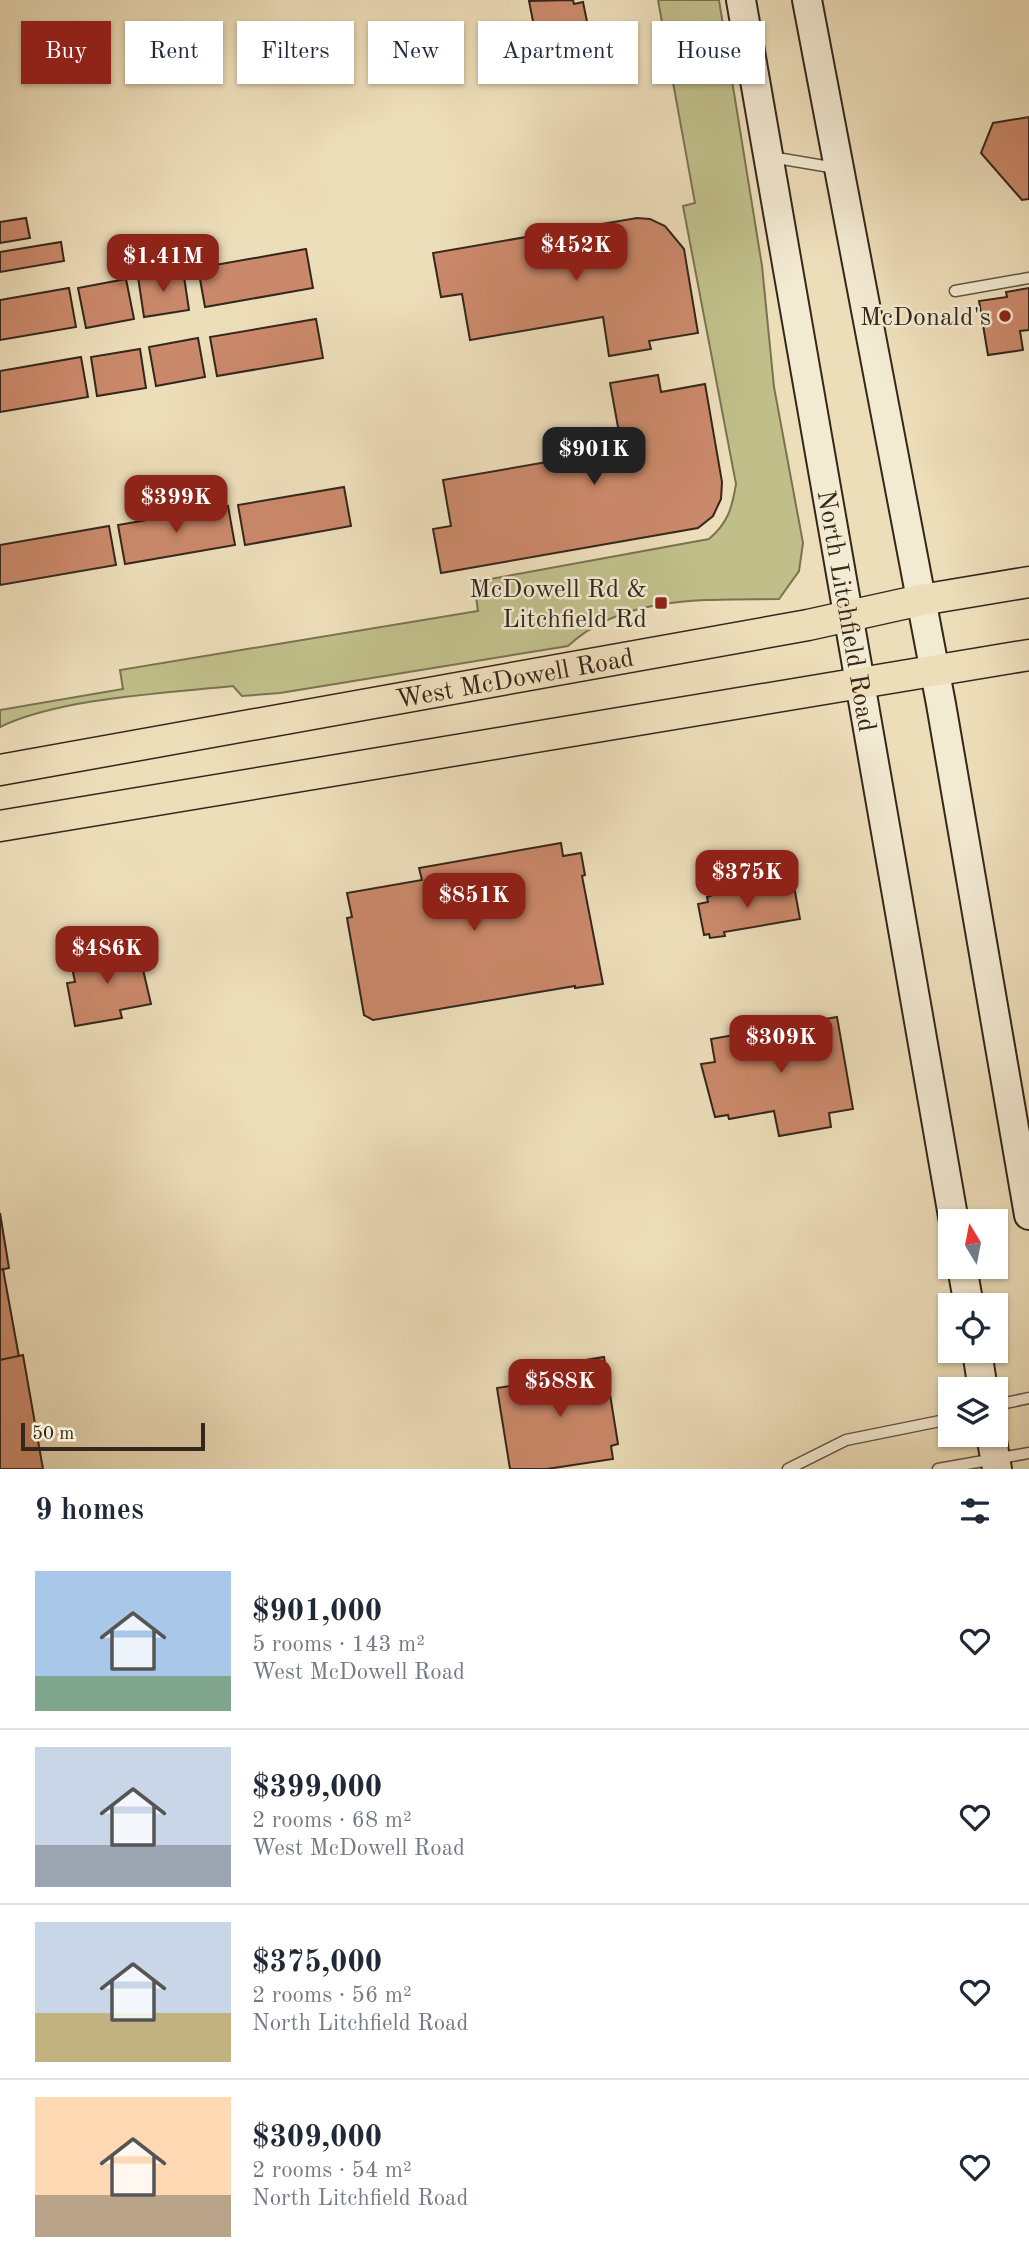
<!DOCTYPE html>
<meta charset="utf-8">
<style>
:root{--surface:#fff;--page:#f2f2f3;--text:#1f2937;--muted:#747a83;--line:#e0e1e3;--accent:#8f2418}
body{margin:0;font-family:"Old Standard TT",serif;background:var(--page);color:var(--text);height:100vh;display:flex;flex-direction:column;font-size:26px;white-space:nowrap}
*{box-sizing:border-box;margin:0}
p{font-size:23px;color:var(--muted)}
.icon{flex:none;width:38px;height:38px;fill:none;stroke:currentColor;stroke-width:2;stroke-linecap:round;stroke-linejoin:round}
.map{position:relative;height:1469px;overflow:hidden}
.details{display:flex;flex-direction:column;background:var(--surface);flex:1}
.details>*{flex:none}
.banner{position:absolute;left:21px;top:21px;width:987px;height:63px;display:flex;gap:14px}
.needle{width:46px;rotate:350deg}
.tools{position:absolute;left:938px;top:1209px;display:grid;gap:14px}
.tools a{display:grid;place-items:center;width:70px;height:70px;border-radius:0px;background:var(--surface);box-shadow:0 2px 5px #0004;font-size:35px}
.scale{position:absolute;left:21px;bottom:18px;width:184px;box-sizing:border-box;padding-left:7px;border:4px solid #35271c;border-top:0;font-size:19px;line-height:24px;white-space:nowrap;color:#35271c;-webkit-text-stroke:5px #f3ead2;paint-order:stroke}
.price{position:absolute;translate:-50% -60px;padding:0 16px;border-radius:14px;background:var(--accent);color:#fff;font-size:23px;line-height:46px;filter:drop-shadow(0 2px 4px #0008)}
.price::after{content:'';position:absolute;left:50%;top:42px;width:21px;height:16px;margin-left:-10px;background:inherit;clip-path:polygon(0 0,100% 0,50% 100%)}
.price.current{background:#222;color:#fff}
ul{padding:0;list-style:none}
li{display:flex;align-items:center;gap:21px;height:175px;padding:0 35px}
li+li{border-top:2px solid var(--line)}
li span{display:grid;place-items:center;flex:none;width:196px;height:140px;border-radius:0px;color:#555}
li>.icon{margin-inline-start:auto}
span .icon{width:84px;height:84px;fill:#fffc;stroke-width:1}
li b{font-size:30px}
h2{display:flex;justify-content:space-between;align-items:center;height:84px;padding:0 35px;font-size:30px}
.chip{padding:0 24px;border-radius:0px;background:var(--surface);box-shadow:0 2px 5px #0004;font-size:24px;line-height:63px}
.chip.current{background:var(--accent);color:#fff}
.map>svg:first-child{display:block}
</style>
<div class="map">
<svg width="1029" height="1469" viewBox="0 0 1029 1469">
<rect width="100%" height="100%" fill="#eddeba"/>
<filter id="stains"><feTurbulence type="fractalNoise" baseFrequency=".00286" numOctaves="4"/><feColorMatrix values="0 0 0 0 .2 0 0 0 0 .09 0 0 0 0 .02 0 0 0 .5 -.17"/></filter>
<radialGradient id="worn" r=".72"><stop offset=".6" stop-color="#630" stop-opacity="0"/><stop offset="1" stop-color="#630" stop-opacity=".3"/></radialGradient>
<path fill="#c0bf8a" stroke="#7a7353" stroke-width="2" d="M658 0H719L762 266 774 387 803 543 799 571 779 599C708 600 624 594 568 646L280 693 242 696 233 686C166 693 60 698 0 727V710L123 689 120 670 478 611 474 582 709 539C728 523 732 508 736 484L683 206 695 203Z"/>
<g fill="#cb896b" stroke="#35271c" stroke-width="2">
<path d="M573 0 574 4 583 2 591 41 583 43 588 68 568 72 569 78 549 82 547 72H543L529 1Z"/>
<path d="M1029 117V199L1022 200 981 153 993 123Z"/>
<path d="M26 218 30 238 0 243V222Z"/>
<path d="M637 218 650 219 665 226 684 249 698 333 649 341 651 349 609 356 603 317 470 340 462 294 441 297 433 253Z"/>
<path d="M61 242 64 261 0 272V252Z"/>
<path d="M306 249 313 288 205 307 198 268Z"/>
<path d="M183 270 189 310 144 317 138 277Z"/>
<path d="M126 279 134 319 86 328 78 288Z"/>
<path d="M69 288 76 327 0 340V300Z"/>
<path d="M1029 288V330L1020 331 1023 350 988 355 979 301 1007 297 1006 292Z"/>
<path d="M316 319 323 358 217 376 210 337Z"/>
<path d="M198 338 205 377 156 386 149 347Z"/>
<path d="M140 349 146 388 97 396 91 357Z"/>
<path d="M81 357 88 397 0 412V371Z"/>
<path d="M658 375 661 392 705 384 722 482 721 499 713 516 698 528 441 573 433 529 451 526 443 480 622 449 610 383Z"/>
<path d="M344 487 351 526 245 545 238 505Z"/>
<path d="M228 506 235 545 125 564 118 525Z"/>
<path d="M109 526 116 565 0 585V545Z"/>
<path d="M561 843 563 856 581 853 585 875 582 876 603 984 575 988V986L373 1020 364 1015 347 918 352 917 347 893 422 880 419 868Z"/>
<path d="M746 884 749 893 794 886 800 919 724 932 725 936 710 938 709 934 704 935 698 904 708 902 707 897Z"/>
<path d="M138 948 151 1004 120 1010 122 1018 75 1026 67 983 75 982 70 957Z"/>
<path d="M837 1017 853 1109 829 1113 831 1127 779 1136 774 1111 729 1119 728 1115 715 1117 701 1064 715 1062 711 1039Z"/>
<path d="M0 1213 9 1268 0 1270Z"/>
<path d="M3 1269 19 1357 0 1360V1270Z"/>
<path d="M23 1355 43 1469H0V1360Z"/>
<path d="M604 1357 618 1444 611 1446 613 1459 547 1469H510L497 1388 556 1379 562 1364Z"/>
</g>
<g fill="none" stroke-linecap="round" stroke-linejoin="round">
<defs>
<g id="lane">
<path d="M771 157 836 168"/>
<path d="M955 291 1029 278"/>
<path d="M996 1405 1029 1398"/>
<path d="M788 1469 846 1440 950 1419"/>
<path d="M938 1469 1029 1453"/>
</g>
<g id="secondary">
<path id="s1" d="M741 0 954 1222"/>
<path d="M807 0 941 704 1029 1215"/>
<path d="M962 1267 969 1306"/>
<path d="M977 1351 983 1390"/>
<path d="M991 1435 997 1469"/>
</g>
<g id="primary">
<path id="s2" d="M0 770 808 625 921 600 1029 582"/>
<path d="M0 826 1029 655"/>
</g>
</defs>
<use href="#lane" stroke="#635544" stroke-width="13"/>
<use href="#secondary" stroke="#35271c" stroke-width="32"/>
<use href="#primary" stroke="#35271c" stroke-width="33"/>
<use href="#lane" stroke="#f3ead2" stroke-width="10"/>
<use href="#secondary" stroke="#f3ead2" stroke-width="28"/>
<use href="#primary" stroke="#eddeba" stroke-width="30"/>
</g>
<g fill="#8f2418" stroke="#f3ead2" stroke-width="2.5">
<circle cx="1005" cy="316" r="7"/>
<rect x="654" y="596" width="14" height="14" rx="3.5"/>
</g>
<g text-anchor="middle" stroke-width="5" stroke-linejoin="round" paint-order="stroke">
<g font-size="26" fill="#35271c" stroke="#f3ead2" text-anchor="end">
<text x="991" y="325">McDonald's</text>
<text x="647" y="597">McDowell Rd &amp;<tspan x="647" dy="30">Litchfield Rd</tspan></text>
</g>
<g font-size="26" fill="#35271c" stroke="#f3ead2">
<text dy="9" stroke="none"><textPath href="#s1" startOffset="620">North Litchfield Road</textPath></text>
<text dy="9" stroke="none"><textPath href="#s2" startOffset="523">West McDowell Road</textPath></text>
</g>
</g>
<rect width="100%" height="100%" filter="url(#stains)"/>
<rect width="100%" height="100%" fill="url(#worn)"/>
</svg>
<div class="tools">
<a><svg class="needle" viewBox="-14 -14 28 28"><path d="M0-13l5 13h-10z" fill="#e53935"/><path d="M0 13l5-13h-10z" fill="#747a83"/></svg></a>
<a><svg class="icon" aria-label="locate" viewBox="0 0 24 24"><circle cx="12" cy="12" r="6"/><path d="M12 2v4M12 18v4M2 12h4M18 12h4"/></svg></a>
<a><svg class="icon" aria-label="layers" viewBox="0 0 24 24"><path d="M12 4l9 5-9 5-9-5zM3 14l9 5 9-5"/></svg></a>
</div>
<div class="scale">50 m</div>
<b class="price" style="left:576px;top:283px">$452K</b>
<b class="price" style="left:163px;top:294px">$1.41M</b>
<b class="price current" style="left:594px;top:487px">$901K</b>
<b class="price" style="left:176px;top:535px">$399K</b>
<b class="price" style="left:747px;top:910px">$375K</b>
<b class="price" style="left:474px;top:933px">$851K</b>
<b class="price" style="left:107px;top:986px">$486K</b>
<b class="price" style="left:781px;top:1075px">$309K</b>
<b class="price" style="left:560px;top:1419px">$588K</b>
<div class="banner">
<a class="chip current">Buy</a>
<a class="chip">Rent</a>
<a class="chip">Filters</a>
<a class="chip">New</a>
<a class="chip">Apartment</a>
<a class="chip">House</a>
</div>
</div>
<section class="details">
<h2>9 homes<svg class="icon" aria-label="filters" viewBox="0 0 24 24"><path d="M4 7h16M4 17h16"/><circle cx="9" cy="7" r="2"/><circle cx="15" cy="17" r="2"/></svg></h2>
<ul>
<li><span style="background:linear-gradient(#a9c7e8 75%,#7fa58c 0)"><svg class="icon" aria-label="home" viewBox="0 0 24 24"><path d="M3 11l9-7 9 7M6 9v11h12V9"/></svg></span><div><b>$901,000</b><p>5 rooms · 143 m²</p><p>West McDowell Road</p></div><svg class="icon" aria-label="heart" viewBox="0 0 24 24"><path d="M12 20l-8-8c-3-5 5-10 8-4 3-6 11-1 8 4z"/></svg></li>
<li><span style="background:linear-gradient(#c9d6e8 70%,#9aa5b1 0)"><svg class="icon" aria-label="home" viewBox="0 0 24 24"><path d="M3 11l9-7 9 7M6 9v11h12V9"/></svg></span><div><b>$399,000</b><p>2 rooms · 68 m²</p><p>West McDowell Road</p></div><svg class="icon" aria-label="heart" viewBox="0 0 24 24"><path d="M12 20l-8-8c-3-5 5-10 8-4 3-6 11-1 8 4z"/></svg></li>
<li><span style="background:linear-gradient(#c9d6e8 65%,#c2b280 0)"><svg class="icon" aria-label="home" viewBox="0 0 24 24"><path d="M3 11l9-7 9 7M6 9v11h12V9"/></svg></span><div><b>$375,000</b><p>2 rooms · 56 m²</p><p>North Litchfield Road</p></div><svg class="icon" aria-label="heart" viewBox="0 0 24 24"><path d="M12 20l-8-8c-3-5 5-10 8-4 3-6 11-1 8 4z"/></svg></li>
<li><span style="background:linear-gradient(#ffd9b3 70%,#b9a48a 0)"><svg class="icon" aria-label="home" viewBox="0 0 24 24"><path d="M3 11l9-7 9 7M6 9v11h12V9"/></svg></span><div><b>$309,000</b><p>2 rooms · 54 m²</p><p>North Litchfield Road</p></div><svg class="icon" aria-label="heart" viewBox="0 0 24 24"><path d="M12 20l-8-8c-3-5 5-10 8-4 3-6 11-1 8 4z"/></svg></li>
</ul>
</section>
